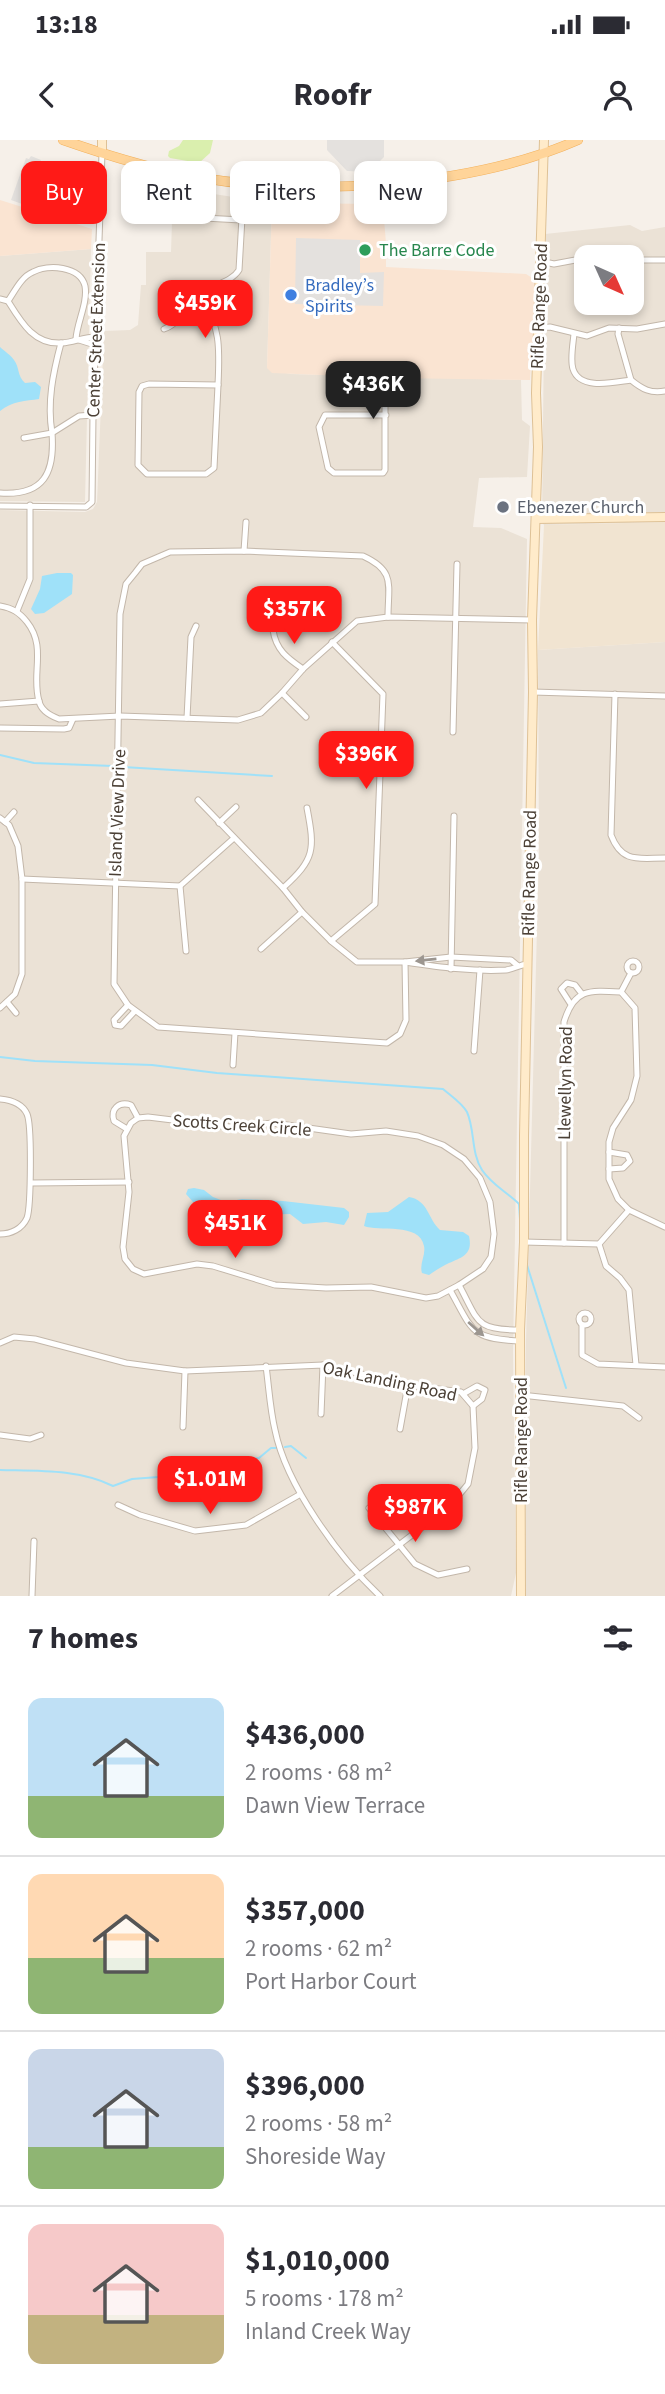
<!DOCTYPE html>
<meta charset="utf-8">
<style>
:root{--surface:#fff;--page:#f7f7f7;--text:#2b2b33;--muted:#7c7c81;--line:#e1e1e2;--accent:#ff1a17}
body{margin:0;font-family:"Source Sans 3",sans-serif;background:var(--page);color:var(--text);height:100vh;display:flex;flex-direction:column;font-size:26px;white-space:nowrap}
*{box-sizing:border-box;margin:0}
p{font-size:23px;color:var(--muted)}
.icon{flex:none;width:38px;height:38px;fill:none;stroke:currentColor;stroke-width:2;stroke-linecap:round;stroke-linejoin:round}
.map{position:relative;height:1456px;overflow:hidden}
.panel{display:flex;flex-direction:column;background:var(--surface);flex:1}
.panel>*{flex:none}
.hud{position:absolute;left:21px;top:21px;width:623px;height:63px;display:flex;gap:14px}
.needle{width:46px;rotate:135deg}
.buttons{position:absolute;left:574px;top:105px;display:grid;gap:14px}
.buttons a{display:grid;place-items:center;width:70px;height:70px;border-radius:14px;background:var(--surface);box-shadow:0 4px 10px #0003;font-size:35px}
.price{position:absolute;translate:-50% -60px;padding:0 16px;border-radius:14px;background:var(--accent);color:#fff;font-size:23px;line-height:46px;filter:drop-shadow(0 2px 4px #0008)}
.price::after{content:'';position:absolute;left:50%;top:42px;width:21px;height:16px;margin-left:-10px;background:inherit;clip-path:polygon(0 0,100% 0,50% 100%)}
.price.selected{background:#222;color:#fff}
ul{padding:0;list-style:none}
li{display:flex;align-items:center;gap:21px;height:175px;padding:0 28px}
li+li{border-top:2px solid var(--line)}
li span{display:grid;place-items:center;flex:none;width:196px;height:140px;border-radius:14px;color:#555}
li>.icon{margin-inline-start:auto}
span .icon{width:84px;height:84px;fill:#fffc;stroke-width:1}
li b{font-size:30px}
h2{display:flex;justify-content:space-between;align-items:center;height:84px;padding:0 28px;font-size:30px}
.tag{padding:0 24px;border-radius:14px;background:var(--surface);box-shadow:0 4px 10px #0003;font-size:24px;line-height:63px}
.tag.selected{background:var(--accent);color:#fff}
.status{display:flex;justify-content:space-between;align-items:center;height:49px;padding:0 35px;background:var(--surface);direction:ltr}
.status svg{height:19px;fill:currentColor}
header{display:flex;justify-content:space-between;align-items:center;height:91px;padding:0 28px;background:var(--surface);font-size:32px;font-weight:700}
.map>svg:first-child{display:block}
</style>
<div class="status"><b>13:18</b><svg viewBox="0 0 49 12"><path d="M0 12V9h3v3zM5 12V6h3v6zM10 12V3h3v9zM15 12V0h3v12zM26 1h20v11H26zM47 4h2v5h-2z"/></svg></div>
<header><svg class="icon" aria-label="back" viewBox="0 0 24 24"><path d="M15 5l-7 7 7 7"/></svg>Roofr<svg class="icon" aria-label="person" viewBox="0 0 24 24"><circle cx="12" cy="8" r="4"/><path d="M4 21q1-7 8-7t8 7"/></svg></header>
<div class="map">
<svg width="665" height="1456" viewBox="0 0 665 1456">
<rect width="100%" height="100%" fill="#f6f0e9"/>
<g fill="#ebe2d6" fill-rule="evenodd">
<path d="M188 50 272 63 267 228 290 234 521 240 522 280 530 286 527 337 479 338 473 387 501 388 527 399 513 1212 516 1433 511 1456H0V370L85 372 93 369 97 362 104 191 130 190 138 185 141 145H146V112H171L173 51Z"/>
<path d="M630 85 642 91 665 87V382L544 385 542 382 545 94ZM586 117H632V163H586Z"/>
<path d="M91 109 85 362 0 361V116Z"/>
<path d="M665 502V1456H524L526 1201 539 714 538 510Z"/>
</g>
<g fill="#fae4d2">
<path d="M0 60 92 89 91 109 0 116Z"/>
<path d="M272 63 381 64 383 67 386 103V127L526 134 537 141 530 240 394 238 272 233 267 228Z"/>
</g>
<path fill="#f1e4d1" d="M665 382V502L538 510 544 385Z"/>
<path fill="#daefae" d="M183 0H213L210 13 199 23 170 18 168 16 169 11 179 6Z"/>
<g fill="#e4e1de">
<path d="M327 0H384V17L369 32 347 31 327 10Z"/>
<path d="M31 16 41 20 25 65 11 60 26 18 29 19Z"/>
<path d="M296 98 360 100V133L384 132 383 166 295 164Z"/>
</g>
<g fill="#9fe1f9">
<path d="M0 207C4 211 11 215 14 220 20 228 17 236 25 243L35 242 41 247 39 259C26 261 12 261 0 271Z"/>
<path d="M57 433H71L73 435 72 454 44 473 35 474 31 469 40 449 42 436Z"/>
<path d="M194 1048 204 1050 213 1057 226 1062 242 1059 283 1061 344 1068 349 1072V1077L344 1085 326 1082 303 1084 290 1074 253 1075 205 1066 193 1062 186 1054 188 1049Z"/>
<path d="M409 1057C428 1060 428 1079 440 1090L463 1092 469 1096C473 1114 463 1117 449 1123 442 1126 435 1131 429 1135L422 1133C419 1124 426 1115 424 1106 420 1082 378 1092 364 1086L367 1073 388 1072Z"/>
</g>
<g fill="none" stroke-linecap="round" stroke-linejoin="round">
<g stroke="#9fe1f9" stroke-width="2">
<path d="M0 615 34 623 113 626"/>
<path d="M123 627 272 636"/>
<path d="M0 917 35 921 152 925 217 933 443 949C451 956 462 963 467 972 475 990 471 1013 482 1030 492 1045 507 1052 519 1064L520 1079"/>
<path d="M526 1122 566 1248"/>
<path d="M285 1307 291 1306 306 1318"/>
<path d="M0 1330C38 1331 78 1329 113 1346L132 1339 172 1336 208 1326 259 1318 271 1308H276"/>
</g>
<defs>
<g id="street">
<path d="M204 78 241 80"/>
<path d="M632 120H665"/>
<path d="M540 121 554 124 586 118"/>
<path d="M201 153C220 190 220 204 218 245"/>
<path d="M0 159 8 161C15 151 21 137 33 132 48 124 80 126 85 146 88 163 77 182 76 199"/>
<path d="M8 161C21 182 34 205 62 203 74 202 84 197 96 197"/>
<path d="M539 188 550 187 587 196 609 188 637 189 665 184"/>
<path d="M619 188 618 194 631 240"/>
<path d="M164 189C181 183 187 165 201 154 212 144 231 143 239 130L244 43"/>
<path d="M574 194C573 204 570 220 573 229 580 251 615 242 631 240 642 249 651 254 665 251"/>
<path d="M76 199 95 205"/>
<path d="M385 236V330L383 333H334L328 328 319 287 325 275H386"/>
<path d="M149 244 218 245 214 328 206 334H147L138 325 139 252 142 246Z"/>
<path d="M24 298 52 293C47 262 53 233 61 203"/>
<path d="M0 353C44 356 55 333 52 293L79 276 93 275"/>
<path d="M0 366 86 367 92 362 93 275 102 13"/>
<path d="M244 411 246 382"/>
<path d="M0 466C12 468 19 472 27 482 47 507 31 534 39 561 41 571 51 576 59 579L120 576 238 580 261 573 282 553 303 529 357 481 388 477 532 480"/>
<path d="M17 471 30 439V365"/>
<path d="M273 490C276 510 287 518 303 529"/>
<path d="M533 552 665 556"/>
<path d="M282 553 306 577"/>
<path d="M615 554 611 695C622 724 639 718 665 718"/>
<path d="M0 564 39 561"/>
<path d="M187 578 191 497 196 486"/>
<path d="M0 588 64 589 69 588 73 579"/>
<path d="M453 592 457 424"/>
<path d="M198 660 283 748 302 772 331 801 357 822H405L406 880 400 894 387 903 158 887 128 865 114 844 120 474 126 444 135 433 142 424 170 412 244 411 363 416C396 431 388 445 388 477"/>
<path d="M0 678 9 685 18 706 22 739V834L15 854 0 868"/>
<path d="M5 682 14 672"/>
<path d="M219 683 236 667"/>
<path d="M22 739 180 746 234 698"/>
<path d="M180 746 186 811"/>
<path d="M283 748C315 719 315 710 307 668"/>
<path d="M331 801 375 764 383 554 332 502"/>
<path d="M261 809 302 772"/>
<circle cx="633" cy="827" r="6"/>
<path d="M517 825 511 820 451 817 405 822C439 827 473 832 506 830 514 829 519 825 527 824"/>
<path d="M451 829 454 676"/>
<path d="M621 852 631 833"/>
<path d="M7 862 16 873"/>
<path d="M570 863 561 849 567 843 575 845 582 854"/>
<path d="M128 865 114 880 115 885 121 886 135 871"/>
<path d="M474 911 480 830"/>
<path d="M233 925 235 893"/>
<path d="M0 959C11 960 22 963 27 974 32 985 31 1067 27 1078 22 1089 11 1094 0 1094"/>
<path d="M148 977 230 987 273 983 351 994 386 991 418 996 443 1005 464 1019 480 1038 490 1062 494 1094 491 1117 483 1129 459 1145 438 1156 426 1158 371 1147 326 1148 275 1145 213 1126 197 1124 144 1134 133 1129 125 1119 123 1107 129 1052 124 996 131 983 138 978Z"/>
<path d="M127 989 114 981C110 969 119 961 131 965L138 978"/>
<path d="M609 1029 623 1028 630 1021 627 1015 609 1012"/>
<path d="M31 1043 129 1042"/>
<path d="M524 1102 599 1104 629 1070"/>
<path d="M564 1103V882C574 849 588 850 621 852L635 868 637 936 631 960 613 988 609 1002V1039L618 1059 629 1070 665 1087"/>
<path d="M599 1104 606 1126 620 1138 629 1150 636 1225"/>
<path d="M459 1145C479 1182 475 1190 520 1190"/>
<path d="M450 1150C473 1191 470 1199 521 1201"/>
<circle cx="585" cy="1179" r="6"/>
<path d="M582 1185V1215L598 1224 665 1227"/>
<path d="M0 1203 14 1197 35 1199 126 1223 185 1231 323 1225 408 1245 461 1252 473 1266 475 1308 468 1344 450 1366 332 1456"/>
<path d="M266 1226C269 1248 270 1269 275 1290 286 1345 339 1418 380 1456"/>
<path d="M463 1254 477 1246 485 1250 482 1259 473 1266"/>
<path d="M521 1255 623 1266 639 1278"/>
<path d="M321 1274 323 1225"/>
<path d="M183 1287 185 1231"/>
<path d="M400 1289 408 1245"/>
<path d="M0 1295 30 1299 41 1295"/>
<path d="M118 1365 140 1375 195 1391 246 1385 299 1355"/>
<path d="M369 1368 415 1424 438 1435 467 1429"/>
<path d="M32 1456 34 1401"/>
</g>
<g id="secondary">
<path d="M102 0V13"/>
<path d="M536 379 665 377"/>
<path d="M521 1456 520 1190 524 1102V996L533 552 532 480 538 307 536 253 544 0"/>
</g>
<path id="primary" d="M63 0C106 15 151 29 196 37 310 57 471 47 578 0"/>
</defs>
<use href="#street" stroke="#c3b7aa" stroke-width="7"/>
<use href="#secondary" stroke="#dec196" stroke-width="10"/>
<use href="#primary" stroke="#f2b05b" stroke-width="10"/>
<use href="#street" stroke="#fff" stroke-width="5"/>
<use href="#secondary" stroke="#ffebca" stroke-width="8"/>
<use href="#primary" stroke="#ffd499" stroke-width="9"/>
</g>
<defs><path id="oneway-solid" d="M-6-.8H1V-3.2L6.5 0L1 3.2V.8H-6Z" transform="scale(1.75)"/></defs>
<g fill="#9c9690">
<use href="#oneway-solid" transform="translate(426 820) rotate(174)"/>
<use href="#oneway-solid" transform="translate(476 1189) rotate(42)"/>
</g>
<circle fill="#2e9e5b" stroke="#fff" stroke-width="2.5" cx="365" cy="110" r="7"/>
<circle fill="#3f7fe0" stroke="#fff" stroke-width="2.5" cx="291" cy="155" r="7"/>
<circle fill="#6b7280" stroke="#fff" stroke-width="2.5" cx="503" cy="367" r="7"/>
<g text-anchor="middle" stroke-width="6" stroke-linejoin="round" paint-order="stroke">
<g font-size="18" fill="#27864d" stroke="#fff" text-anchor="start">
<text x="379" y="116">The Barre Code</text>
</g>
<g font-size="18" fill="#366cbe" stroke="#fff" text-anchor="start">
<text x="305" y="151">Bradley’s<tspan x="305" dy="21">Spirits</tspan></text>
</g>
<g font-size="18" fill="#4b4036" stroke="#fff">
<text transform="translate(539 166) rotate(-88)" y="6">Rifle Range Road</text>
<text transform="translate(96 190) rotate(-88)" y="6">Center Street Extension</text>
<text transform="translate(117 673) rotate(-88)" y="6">Island View Drive</text>
<text transform="translate(529 733) rotate(-89)" y="6">Rifle Range Road</text>
<text transform="translate(565 943) rotate(-89)" y="6">Llewellyn Road</text>
<text transform="translate(242 985) rotate(4)" y="6">Scotts Creek Circle</text>
<text transform="translate(390 1241) rotate(12)" y="6">Oak Landing Road</text>
<text transform="translate(521 1300) rotate(-90)" y="6">Rifle Range Road</text>
</g>
<g font-size="18" fill="#5b616d" stroke="#fff" text-anchor="start">
<text x="517" y="373">Ebenezer Church</text>
</g>
</g>
</svg>
<div class="buttons">
<a><svg class="needle" viewBox="-14 -14 28 28"><path d="M0-13l5 13h-10z" fill="#e53935"/><path d="M0 13l5-13h-10z" fill="#7c7c81"/></svg></a>
</div>
<b class="price" style="left:205px;top:200px">$459K</b>
<b class="price selected" style="left:373px;top:281px">$436K</b>
<b class="price" style="left:294px;top:506px">$357K</b>
<b class="price" style="left:366px;top:651px">$396K</b>
<b class="price" style="left:235px;top:1120px">$451K</b>
<b class="price" style="left:210px;top:1376px">$1.01M</b>
<b class="price" style="left:415px;top:1404px">$987K</b>
<div class="hud">
<a class="tag selected">Buy</a>
<a class="tag">Rent</a>
<a class="tag">Filters</a>
<a class="tag">New</a>
</div>
</div>
<section class="panel">
<h2>7 homes<svg class="icon" aria-label="filters" viewBox="0 0 24 24"><path d="M4 7h16M4 17h16"/><circle cx="9" cy="7" r="2"/><circle cx="15" cy="17" r="2"/></svg></h2>
<ul>
<li><span style="background:linear-gradient(#bfe0f5 70%,#8fb573 0)"><svg class="icon" aria-label="home" viewBox="0 0 24 24"><path d="M3 11l9-7 9 7M6 9v11h12V9"/></svg></span><div><b>$436,000</b><p>2 rooms · 68 m²</p><p>Dawn View Terrace</p></div></li>
<li><span style="background:linear-gradient(#ffd9b3 60%,#8fb573 0)"><svg class="icon" aria-label="home" viewBox="0 0 24 24"><path d="M3 11l9-7 9 7M6 9v11h12V9"/></svg></span><div><b>$357,000</b><p>2 rooms · 62 m²</p><p>Port Harbor Court</p></div></li>
<li><span style="background:linear-gradient(#c9d6e8 70%,#8fb573 0)"><svg class="icon" aria-label="home" viewBox="0 0 24 24"><path d="M3 11l9-7 9 7M6 9v11h12V9"/></svg></span><div><b>$396,000</b><p>2 rooms · 58 m²</p><p>Shoreside Way</p></div></li>
<li><span style="background:linear-gradient(#f6c9c9 65%,#c2b280 0)"><svg class="icon" aria-label="home" viewBox="0 0 24 24"><path d="M3 11l9-7 9 7M6 9v11h12V9"/></svg></span><div><b>$1,010,000</b><p>5 rooms · 178 m²</p><p>Inland Creek Way</p></div></li>
</ul>
</section>
